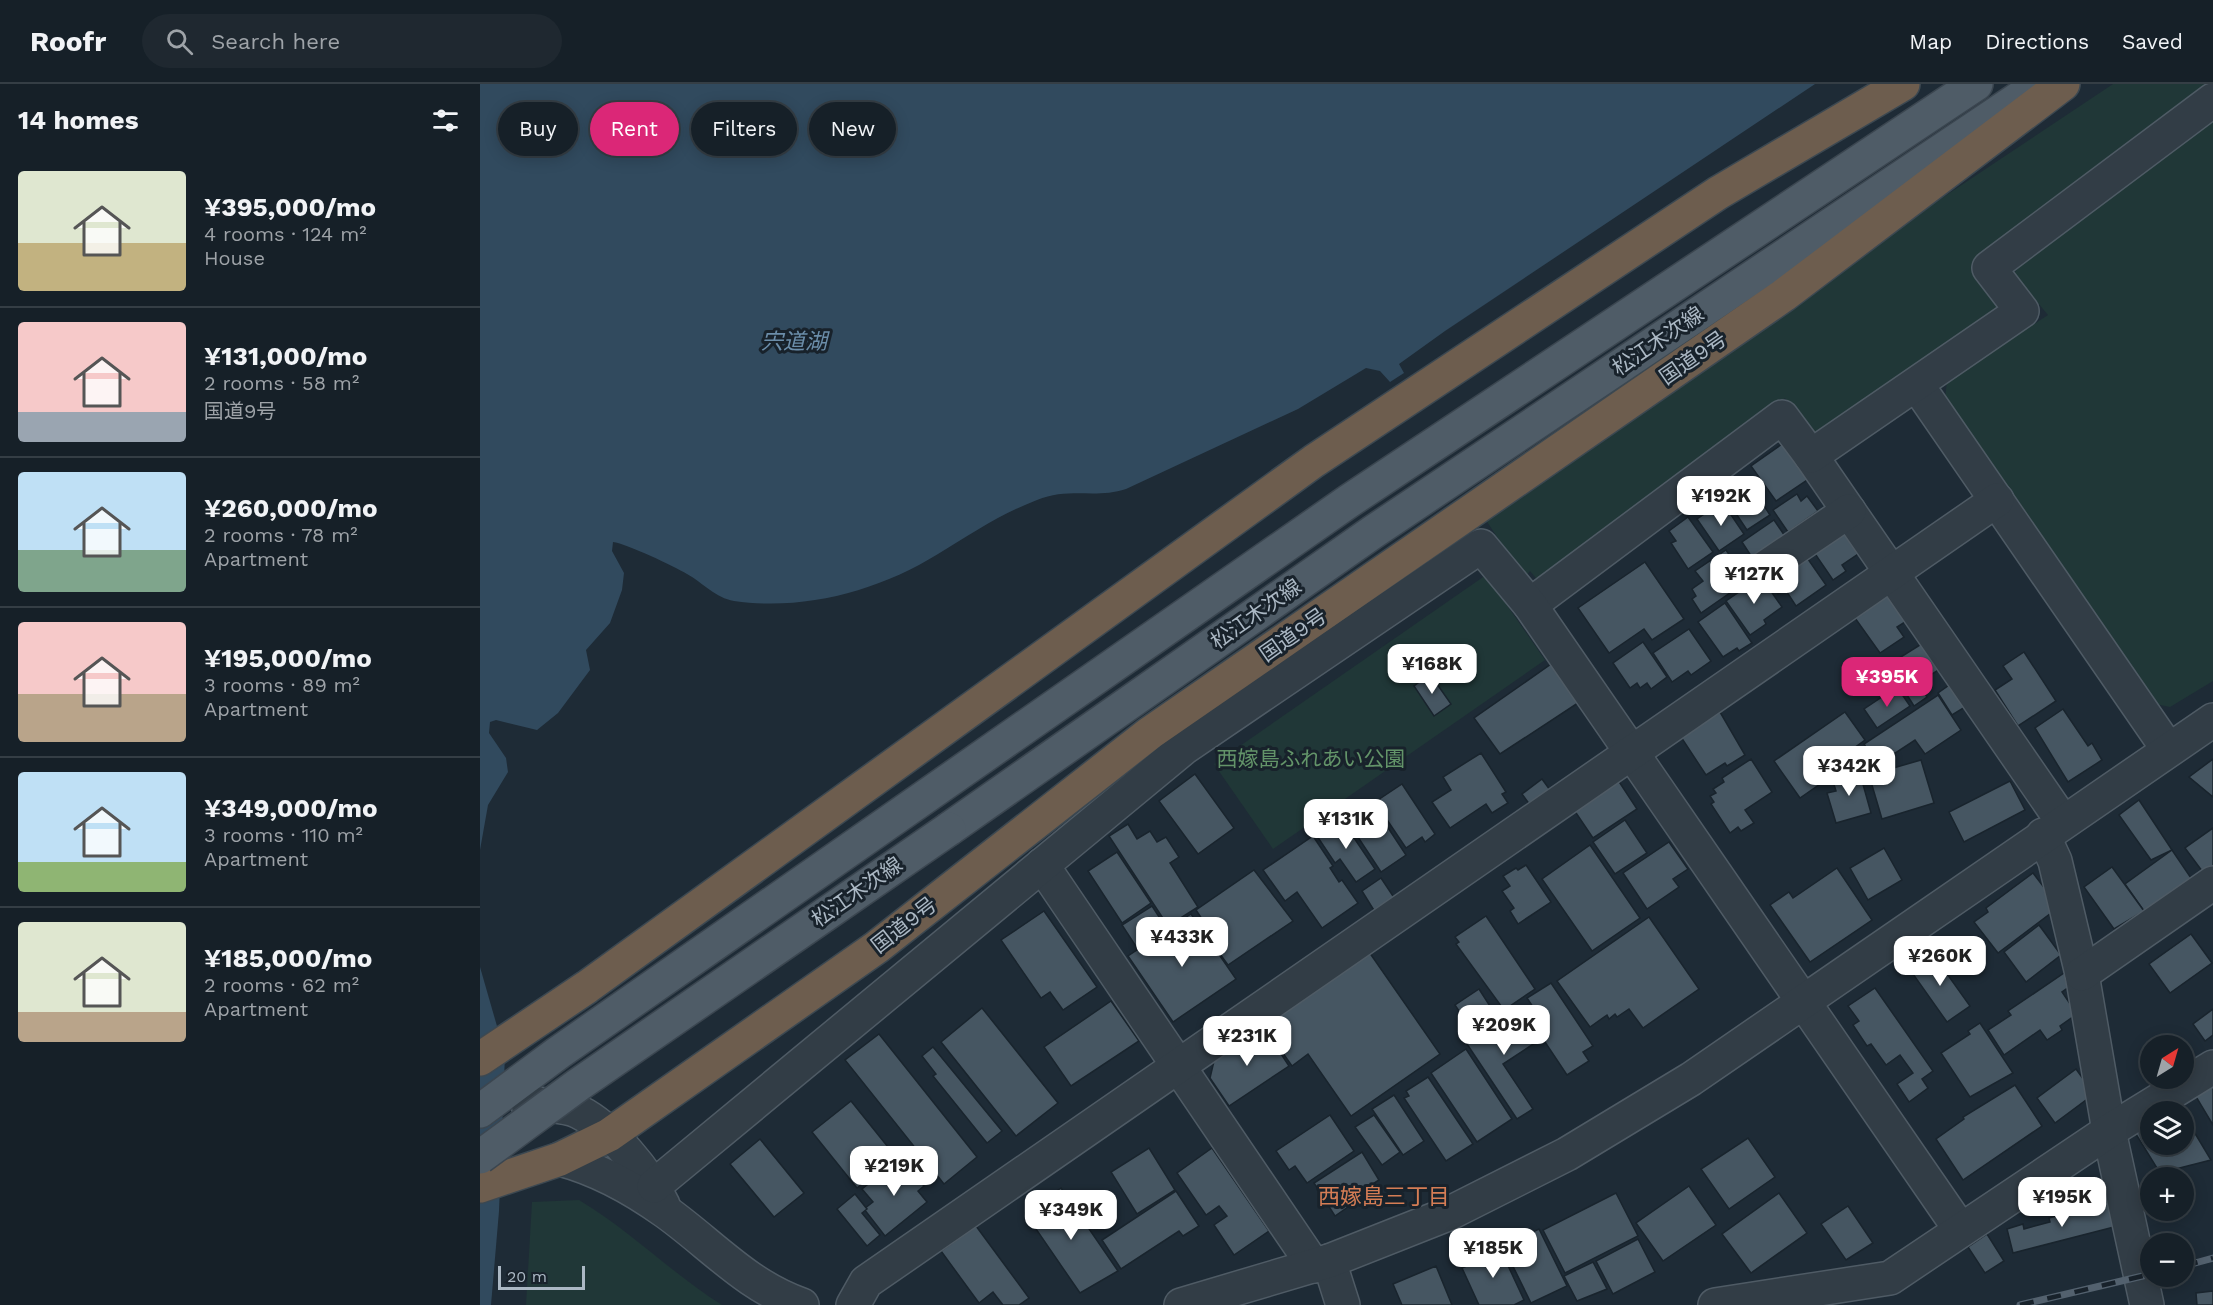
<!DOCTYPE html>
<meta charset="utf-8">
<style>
:root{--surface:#162028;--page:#1f2830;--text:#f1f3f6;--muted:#9ea3a8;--line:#353e45;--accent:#db2777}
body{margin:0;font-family:"Work Sans","Noto Sans JP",sans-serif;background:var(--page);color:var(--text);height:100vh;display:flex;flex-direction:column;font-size:22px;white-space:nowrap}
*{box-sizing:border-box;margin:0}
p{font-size:20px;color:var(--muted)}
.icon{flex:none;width:33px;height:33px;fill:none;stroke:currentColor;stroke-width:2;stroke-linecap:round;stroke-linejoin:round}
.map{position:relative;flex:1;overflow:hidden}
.sheet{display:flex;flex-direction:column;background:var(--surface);width:480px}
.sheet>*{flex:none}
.guide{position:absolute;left:18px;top:18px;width:570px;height:54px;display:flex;gap:12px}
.needle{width:39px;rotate:37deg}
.controls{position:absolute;left:1660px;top:951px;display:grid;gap:12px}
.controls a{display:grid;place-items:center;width:54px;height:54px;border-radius:50%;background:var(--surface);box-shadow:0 3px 15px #0003,0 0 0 2px var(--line);font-size:30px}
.scale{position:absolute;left:18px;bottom:15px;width:87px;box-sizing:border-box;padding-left:6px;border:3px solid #abb8c4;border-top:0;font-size:16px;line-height:21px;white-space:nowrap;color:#abb8c4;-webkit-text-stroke:4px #18222b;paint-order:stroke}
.price{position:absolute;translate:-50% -51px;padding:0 14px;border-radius:12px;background:#fff;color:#222;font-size:20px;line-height:39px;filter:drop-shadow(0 2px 3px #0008)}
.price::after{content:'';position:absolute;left:50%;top:36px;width:18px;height:14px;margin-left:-9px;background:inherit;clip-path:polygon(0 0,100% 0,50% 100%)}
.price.selected{background:var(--accent);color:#fff}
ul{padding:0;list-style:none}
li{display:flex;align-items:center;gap:18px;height:150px;padding:0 18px}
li+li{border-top:2px solid var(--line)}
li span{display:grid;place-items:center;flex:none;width:168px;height:120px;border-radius:6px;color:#555}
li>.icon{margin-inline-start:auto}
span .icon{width:72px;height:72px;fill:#fffc;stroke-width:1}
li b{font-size:26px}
h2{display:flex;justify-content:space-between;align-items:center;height:72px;padding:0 18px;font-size:26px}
.pill{padding:0 21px;border-radius:27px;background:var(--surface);box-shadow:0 3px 15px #0003,0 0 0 2px var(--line);font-size:21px;line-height:54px}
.pill.selected{background:var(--accent);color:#fff}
header{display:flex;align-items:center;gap:36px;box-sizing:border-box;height:84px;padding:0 30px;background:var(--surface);border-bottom:2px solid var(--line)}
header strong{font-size:28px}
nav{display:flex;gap:33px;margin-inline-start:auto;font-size:21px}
.search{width:420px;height:54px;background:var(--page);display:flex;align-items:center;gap:15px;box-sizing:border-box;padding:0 21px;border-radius:33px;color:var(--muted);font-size:22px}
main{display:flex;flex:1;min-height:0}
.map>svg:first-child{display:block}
</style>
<header>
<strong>Roofr</strong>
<div class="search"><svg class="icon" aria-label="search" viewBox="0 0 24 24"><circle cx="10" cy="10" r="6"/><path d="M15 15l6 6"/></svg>Search here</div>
<nav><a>Map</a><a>Directions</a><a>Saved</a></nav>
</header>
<main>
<section class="sheet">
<h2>14 homes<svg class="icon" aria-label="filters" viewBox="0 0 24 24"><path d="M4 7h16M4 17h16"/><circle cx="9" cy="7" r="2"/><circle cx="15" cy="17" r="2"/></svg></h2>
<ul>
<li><span style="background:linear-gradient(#dfe7d0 60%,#c2b280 0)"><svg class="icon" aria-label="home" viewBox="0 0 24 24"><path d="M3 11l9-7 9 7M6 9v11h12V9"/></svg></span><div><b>¥395,000/mo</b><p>4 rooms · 124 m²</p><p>House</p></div></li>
<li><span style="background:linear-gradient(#f6c9c9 75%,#9aa5b1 0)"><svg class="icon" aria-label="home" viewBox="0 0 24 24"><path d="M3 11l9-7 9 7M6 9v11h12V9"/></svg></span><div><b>¥131,000/mo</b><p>2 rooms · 58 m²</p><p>国道9号</p></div></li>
<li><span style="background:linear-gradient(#bfe0f5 65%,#7fa58c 0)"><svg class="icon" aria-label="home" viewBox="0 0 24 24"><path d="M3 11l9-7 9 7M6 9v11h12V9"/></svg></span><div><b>¥260,000/mo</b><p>2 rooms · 78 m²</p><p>Apartment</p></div></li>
<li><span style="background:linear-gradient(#f6c9c9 60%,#b9a48a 0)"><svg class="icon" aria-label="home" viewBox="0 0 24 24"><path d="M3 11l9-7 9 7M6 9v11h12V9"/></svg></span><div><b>¥195,000/mo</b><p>3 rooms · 89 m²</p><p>Apartment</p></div></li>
<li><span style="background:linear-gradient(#bfe0f5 75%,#8fb573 0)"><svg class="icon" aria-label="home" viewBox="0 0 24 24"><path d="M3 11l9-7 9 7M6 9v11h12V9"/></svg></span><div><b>¥349,000/mo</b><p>3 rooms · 110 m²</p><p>Apartment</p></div></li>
<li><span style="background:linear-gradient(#dfe7d0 75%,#b9a48a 0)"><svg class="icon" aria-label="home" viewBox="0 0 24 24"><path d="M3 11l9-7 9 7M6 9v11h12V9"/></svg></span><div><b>¥185,000/mo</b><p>2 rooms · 62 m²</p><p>Apartment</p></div></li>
</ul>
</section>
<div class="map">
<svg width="1733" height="1221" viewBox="0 0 1733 1221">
<rect width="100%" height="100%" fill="#1e2b36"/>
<g fill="#203737">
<path d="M1633 0H1732L1495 178 1520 217 1514 230 1345 348H1332L1305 314 1060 499 1050 487 1044 494 1004 433 1354 186Z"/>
<path d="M1733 36V597L1690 623 1671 619 1465 315 1467 297 1568 231 1534 190 1548 167Z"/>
<path d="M1006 491 1065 576 793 765 734 680Z"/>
<path d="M99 1116C151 1147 191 1189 242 1221H46L52 1118Z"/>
</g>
<g fill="#314a5e">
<path d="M0 0H1335L965 247 919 280 924 289 910 298 900 287 886 284 818 325 646 405C617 415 589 403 557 416 518 431 493 449 458 470 398 507 325 527 254 517 236 514 223 499 207 490 194 482 147 460 133 458L132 467 144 489 142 506 130 539 106 566 110 586 78 629 57 646 16 636 10 638 9 649 26 674 28 688 8 721 0 766Z"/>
<path d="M0 883 25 970 19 1127 11 1221H0Z"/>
</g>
<g fill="#465662" stroke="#19242d" stroke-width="1.5">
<path d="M1305 358 1330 394 1296 417 1271 382Z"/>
<path d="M1261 402 1267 410 1273 405 1290 431 1267 446 1245 413Z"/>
<path d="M1317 410 1321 417 1327 412 1338 427 1308 448 1293 426Z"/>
<path d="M1236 422 1238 426 1245 422 1264 450 1239 467 1217 435Z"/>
<path d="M1208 433 1233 468 1208 485 1191 459 1196 457 1189 447Z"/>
<path d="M1294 436 1311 461 1275 478 1262 458Z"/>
<path d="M1361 439 1381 468 1362 481 1366 487 1353 496 1329 461Z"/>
<path d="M1321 465 1346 501 1316 522 1305 505 1298 510 1284 490Z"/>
<path d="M1246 466 1267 497 1221 529 1212 515 1216 512 1212 505 1223 497 1215 487Z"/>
<path d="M1165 478 1204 535 1172 556 1164 545 1129 569 1098 524Z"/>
<path d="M1281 493 1302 523 1284 536 1286 540 1270 551 1246 517Z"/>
<path d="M1414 507 1433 533 1417 543 1424 553 1400 569 1375 534Z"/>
<path d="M1245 519 1272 559 1259 567 1257 564 1243 573 1218 538Z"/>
<path d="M1209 545 1231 577 1211 591 1208 587 1192 598 1173 569Z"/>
<path d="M1163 558 1187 593 1171 605 1167 599 1160 604 1157 599 1150 604 1133 579Z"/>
<path d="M1443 559 1460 585 1438 599 1447 613 1434 622 1408 581Z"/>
<path d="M1544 568 1576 617 1538 642 1515 606 1532 595 1523 582Z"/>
<path d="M1074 578 1101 617 1020 670 994 634Z"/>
<path d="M950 590 971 620 954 632 934 602Z"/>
<path d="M1475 597 1490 620 1472 631 1458 609Z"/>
<path d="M1417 603 1430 622 1397 644 1384 625Z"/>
<path d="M1458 611 1481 646 1445 670 1435 656 1397 681 1384 660Z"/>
<path d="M1583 625 1608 662 1612 659 1622 676 1588 698 1555 644Z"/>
<path d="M1240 628 1265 671 1247 682 1245 679 1226 691 1201 653Z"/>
<path d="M1365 628 1385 656 1370 667 1376 675 1320 714 1294 677Z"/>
<path d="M1001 669 1026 708 1022 710 1028 719 1012 729 1006 720 970 744 952 718 971 706 963 693Z"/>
<path d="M1271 675 1292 708 1265 726 1274 739 1261 747 1258 743 1250 749 1231 720 1234 718 1230 712 1236 709 1233 705 1244 698 1242 694Z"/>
<path d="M1733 675V713L1709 693Z"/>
<path d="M1441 676 1454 719 1402 735 1389 691Z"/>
<path d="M1379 686 1391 729 1356 739 1347 709 1356 707 1352 694Z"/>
<path d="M715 690 754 744 718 770 679 717Z"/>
<path d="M1136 693 1157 725 1113 754 1092 723Z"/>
<path d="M1062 695 1070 706 1050 721 1042 710Z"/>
<path d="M1530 697 1545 726 1484 758 1469 728Z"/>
<path d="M922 700 955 750 945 758 942 753 926 764 895 718Z"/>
<path d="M1659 716 1692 766 1671 776 1639 731Z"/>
<path d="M895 724 926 771 901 788 870 741Z"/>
<path d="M862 736 895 785 876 798 860 775 855 779 837 752Z"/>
<path d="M1145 736 1167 769 1135 790 1113 758Z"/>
<path d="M648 740 657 755 670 747 677 758 686 753 699 773 690 779 718 823 688 842 629 752Z"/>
<path d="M1733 744V791L1728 795 1705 764Z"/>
<path d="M833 752 853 782 850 784 859 798 862 796 878 819 842 844 817 808 805 817 783 786Z"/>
<path d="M1189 758 1208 785 1193 795 1199 803 1167 825 1143 789Z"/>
<path d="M1110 761 1160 834 1112 867 1062 795Z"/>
<path d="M1404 764 1422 796 1388 816 1370 784Z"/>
<path d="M1692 766 1711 794 1664 827 1645 800Z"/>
<path d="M637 768 671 819 642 839 608 787Z"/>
<path d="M1046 781 1071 818 1038 840 1030 827 1034 824 1022 807 1030 802 1023 792 1036 784 1038 786Z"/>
<path d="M1632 783 1664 827 1634 845 1604 803Z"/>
<path d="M1357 784 1392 836 1330 878 1290 821 1309 808 1313 814Z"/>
<path d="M774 786 813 837 748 881 732 859 736 856 716 826Z"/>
<path d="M1553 789 1579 823 1518 869 1494 838 1508 828 1506 824Z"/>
<path d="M901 794 915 815 895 828 882 807Z"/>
<path d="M672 822 687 845 657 864 642 841Z"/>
<path d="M564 827 617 903 583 926 570 908 561 914 521 856Z"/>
<path d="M711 830 756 895 693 938 648 872Z"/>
<path d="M1006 832 1055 905 1024 926 976 860 979 858 975 853Z"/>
<path d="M1169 833 1219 905 1163 944 1149 925 1137 933 1135 930 1129 935 1127 931 1110 943 1077 897Z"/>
<path d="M1559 841 1581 871 1546 898 1524 868Z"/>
<path d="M1711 850 1732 879 1690 909 1669 880Z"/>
<path d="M887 865 960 970 871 1032 828 970 812 982 781 938Z"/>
<path d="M1450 866 1490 922 1467 938 1433 890 1444 882 1438 874Z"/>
<path d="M1587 887 1596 898 1582 908 1597 930 1580 942 1582 946 1567 956 1560 946 1524 971 1508 946 1531 931 1528 927Z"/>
<path d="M1071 899 1113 962 1103 968 1109 977 1087 991 1049 934 1057 929 1047 914Z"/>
<path d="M1395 904 1453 987 1442 995 1448 1004 1429 1018 1417 1000 1433 989 1420 971 1406 981 1391 960 1387 962 1373 941 1379 937 1368 922Z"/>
<path d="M999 905 1017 933 993 948 975 921Z"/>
<path d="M631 917 659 957 591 1002 564 963Z"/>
<path d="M1036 923 1058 957 1023 980 1053 1025 1037 1035 985 957Z"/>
<path d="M502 924 578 1019 536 1052 461 958Z"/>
<path d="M1733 925V951L1725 957 1713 940Z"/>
<path d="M1500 939 1533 989 1490 1013 1461 969 1490 950 1488 947Z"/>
<path d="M784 944 809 982 749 1022 730 994 734 977Z"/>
<path d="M399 950 497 1073 464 1100 365 976Z"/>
<path d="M453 963 522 1047 507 1059 453 992 456 990 442 972Z"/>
<path d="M986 965 1032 1035 997 1058 951 989Z"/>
<path d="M1596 985 1614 1010 1575 1039 1557 1014Z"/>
<path d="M948 993 993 1060 966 1077 924 1014 929 1012 926 1007Z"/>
<path d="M1733 1000V1041L1715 1011Z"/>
<path d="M1535 1001 1562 1042 1483 1096 1456 1055 1484 1035 1483 1033Z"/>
<path d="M914 1011 944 1057 923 1071 892 1025Z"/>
<path d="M371 1017 416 1073 377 1104 332 1048Z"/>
<path d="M850 1031 874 1067 827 1099 815 1082 809 1086 796 1067Z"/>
<path d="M894 1031 920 1068 902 1081 875 1043Z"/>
<path d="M1704 1031 1731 1076 1680 1089 1654 1047 1671 1037V1060H1704Z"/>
<path d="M1268 1054 1295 1093 1249 1125 1221 1085Z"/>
<path d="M280 1055 324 1109 294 1133 250 1080Z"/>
<path d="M669 1064 695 1106 657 1130 631 1088Z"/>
<path d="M732 1064 789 1147 754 1171 734 1141 747 1132 739 1122 726 1131 697 1089Z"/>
<path d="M882 1068 899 1096 885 1105 888 1109 855 1132 834 1099Z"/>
<path d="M421 1074 444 1102 438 1107 447 1118 405 1152 384 1125 393 1118 382 1105Z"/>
<path d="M1209 1102 1236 1141 1183 1177 1156 1139Z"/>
<path d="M581 1104 638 1187 600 1209 545 1129Z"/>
<path d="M696 1107 719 1142 703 1152 699 1147 641 1185 622 1156Z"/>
<path d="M1136 1109 1158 1152 1085 1189 1063 1146Z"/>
<path d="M1299 1109 1327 1149 1271 1189 1242 1150Z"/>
<path d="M375 1110 387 1125 382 1129 400 1151 387 1162 357 1125Z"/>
<path d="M1628 1118 1634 1143 1533 1169 1527 1145 1543 1140 1544 1145 1570 1138 1569 1134Z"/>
<path d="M1368 1122 1393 1159 1366 1176 1341 1140Z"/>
<path d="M496 1142 549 1214 539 1221H523L513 1208 499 1219 461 1167Z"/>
<path d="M1059 1145 1087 1202 1051 1219 1023 1162Z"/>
<path d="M1507 1150 1524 1177 1505 1189 1488 1163Z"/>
<path d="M1158 1155 1175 1188 1133 1210 1116 1177Z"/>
<path d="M1017 1158 1044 1216 1034 1221H999L982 1184 1005 1174 1002 1165Z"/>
<path d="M1113 1178 1127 1205 1097 1217 1084 1192Z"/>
<path d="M956 1182 972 1221H922L913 1200Z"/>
<path d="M1733 1207V1221H1717L1716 1209Z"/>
</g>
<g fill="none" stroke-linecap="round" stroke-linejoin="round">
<defs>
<g id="minor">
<path d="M1437 301 1688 665"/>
<path d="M1331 372 1583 738"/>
<path d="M1279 488 1369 427"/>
<path d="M1050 521 1302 333 1331 372 1542 227 1509 184 1733 16"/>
<path d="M1563 751 1575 777 1602 890 1629 1047 1667 1221"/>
<path d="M562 781 834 1182"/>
<path d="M1602 890 1733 799"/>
<path d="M49 1025 58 1020C70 1022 88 1022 99 1028 131 1044 168 1089 183 1121"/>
<path d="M80 1075C118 1085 154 1105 186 1128 232 1161 267 1202 322 1221"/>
<path d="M174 1102 705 663 1001 462 1050 521 1480 1145"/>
<path d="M849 1177 863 1221"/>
<path d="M373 1221 386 1198 1517 416"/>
<path d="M701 1221 849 1177 968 1130 1087 1070 1211 995 1733 636"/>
<path d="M1235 1221 1410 1194 1629 1047 1733 983"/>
</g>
<g id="major">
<path d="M469 745 893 448 1556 3"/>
<path d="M0 1027 78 969 869 417 1496 0"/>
</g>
<g id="highway">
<path d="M0 975 107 903 834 377 1238 109 1423 0"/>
<path d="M0 1102 80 1075 129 1051 397 863 670 649 1304 211 1583 0"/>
</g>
</defs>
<use href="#minor" stroke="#4f5b65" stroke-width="36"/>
<use href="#major" stroke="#3b4650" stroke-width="36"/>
<use href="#highway" stroke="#3c4851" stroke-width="36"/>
<use href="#minor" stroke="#323d46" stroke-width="33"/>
<use href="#major" stroke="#4f5c67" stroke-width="33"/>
<use href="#highway" stroke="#6d5d4e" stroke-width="33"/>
<defs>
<g id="rail">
<path d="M1704 1182 1733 1174"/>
<path d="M1540 1221 1671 1190"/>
</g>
</defs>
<use href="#rail" stroke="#53616e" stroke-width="7"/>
<use href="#rail" stroke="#18222b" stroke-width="4.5" stroke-dasharray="14" stroke-linecap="butt"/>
<defs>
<path id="major-bridge" d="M0 1073 98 1001 469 745"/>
</defs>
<use href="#major-bridge" stroke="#3b4650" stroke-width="36" stroke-linecap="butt"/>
<use href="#major-bridge" stroke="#4f5c67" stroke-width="33"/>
</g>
<g text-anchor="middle" stroke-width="6" stroke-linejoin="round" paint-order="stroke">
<g font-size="21" fill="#abb8c4" stroke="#18222b">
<text transform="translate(1178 257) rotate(-34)" y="7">松江木次線</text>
<text transform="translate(1213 274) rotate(-35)" y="7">国道9号</text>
<text transform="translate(776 530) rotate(-35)" y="7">松江木次線</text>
<text transform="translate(813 551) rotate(-35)" y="7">国道9号</text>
<text transform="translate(377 808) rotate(-35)" y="7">松江木次線</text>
<text transform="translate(424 841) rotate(-38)" y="7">国道9号</text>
</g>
<g font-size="21" fill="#639469" stroke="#18222b">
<text x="831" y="682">西嫁島ふれあい公園</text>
</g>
<g font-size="22" font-style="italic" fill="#6b8da9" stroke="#18222b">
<text x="314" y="265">宍道湖</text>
</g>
<g font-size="22" fill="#d57d55" stroke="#18222b">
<text x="904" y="1120">西嫁島三丁目</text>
</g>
</g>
</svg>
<div class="controls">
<a><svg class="needle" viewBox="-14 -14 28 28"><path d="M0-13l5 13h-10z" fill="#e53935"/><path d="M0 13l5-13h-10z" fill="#9ea3a8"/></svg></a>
<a><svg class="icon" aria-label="layers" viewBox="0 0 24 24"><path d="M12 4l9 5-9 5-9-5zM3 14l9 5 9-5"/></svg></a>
<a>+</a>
<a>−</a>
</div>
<div class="scale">20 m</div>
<b class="price" style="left:1241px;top:443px">¥192K</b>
<b class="price" style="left:1274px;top:521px">¥127K</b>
<b class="price" style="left:952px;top:611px">¥168K</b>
<b class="price selected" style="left:1407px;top:624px">¥395K</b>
<b class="price" style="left:1369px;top:713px">¥342K</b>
<b class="price" style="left:866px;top:766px">¥131K</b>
<b class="price" style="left:702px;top:884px">¥433K</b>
<b class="price" style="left:1460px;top:903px">¥260K</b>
<b class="price" style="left:1024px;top:972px">¥209K</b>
<b class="price" style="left:767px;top:983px">¥231K</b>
<b class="price" style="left:414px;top:1113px">¥219K</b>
<b class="price" style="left:1582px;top:1144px">¥195K</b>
<b class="price" style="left:591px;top:1157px">¥349K</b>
<b class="price" style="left:1013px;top:1195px">¥185K</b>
<div class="guide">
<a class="pill">Buy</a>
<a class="pill selected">Rent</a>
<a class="pill">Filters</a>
<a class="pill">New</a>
</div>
</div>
</main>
